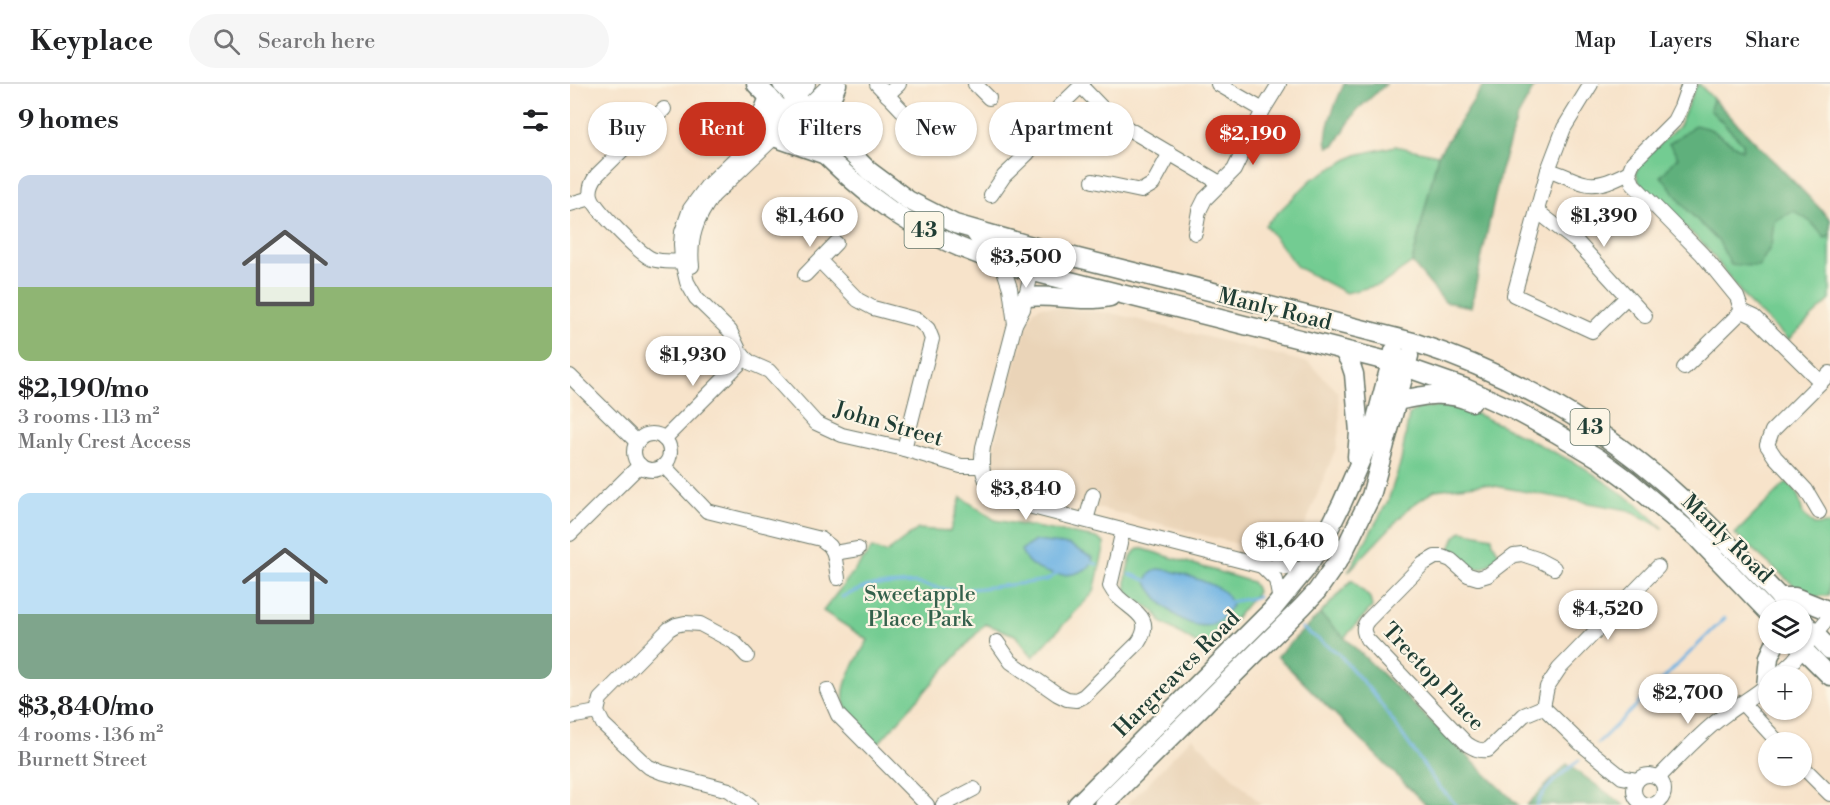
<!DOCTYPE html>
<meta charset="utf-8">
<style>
:root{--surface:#fff;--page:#f6f6f6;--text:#202124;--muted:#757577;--line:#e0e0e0;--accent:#c8321e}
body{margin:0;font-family:"Libre Bodoni",serif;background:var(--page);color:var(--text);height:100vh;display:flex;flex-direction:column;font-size:22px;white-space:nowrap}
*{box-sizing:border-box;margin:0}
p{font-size:20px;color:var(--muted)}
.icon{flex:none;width:33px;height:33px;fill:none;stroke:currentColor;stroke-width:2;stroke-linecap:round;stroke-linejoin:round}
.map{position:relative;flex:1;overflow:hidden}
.drawer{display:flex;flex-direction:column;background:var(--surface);width:570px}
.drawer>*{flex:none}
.top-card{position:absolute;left:18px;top:18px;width:570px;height:54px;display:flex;gap:12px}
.buttons{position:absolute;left:1188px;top:516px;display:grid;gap:12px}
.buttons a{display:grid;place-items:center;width:54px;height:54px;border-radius:50%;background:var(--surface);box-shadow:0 2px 4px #0004;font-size:30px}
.price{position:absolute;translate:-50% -51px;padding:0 14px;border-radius:21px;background:#fff;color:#222;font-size:20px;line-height:39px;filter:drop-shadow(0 2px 3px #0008)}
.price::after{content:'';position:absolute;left:50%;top:36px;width:18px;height:14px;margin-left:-9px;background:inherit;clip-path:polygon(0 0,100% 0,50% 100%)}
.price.active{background:var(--accent);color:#fff}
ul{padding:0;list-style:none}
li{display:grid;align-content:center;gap:12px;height:318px;padding:0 18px}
li span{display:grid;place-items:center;height:186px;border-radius:12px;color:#555}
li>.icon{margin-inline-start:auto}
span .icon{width:108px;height:108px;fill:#fffc;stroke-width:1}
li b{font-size:26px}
h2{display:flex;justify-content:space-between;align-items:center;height:72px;padding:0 18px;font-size:26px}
.chip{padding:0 21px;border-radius:27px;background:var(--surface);box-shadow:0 2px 4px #0004;font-size:21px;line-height:54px}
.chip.active{background:var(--accent);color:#fff}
header{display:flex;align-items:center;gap:36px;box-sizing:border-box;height:84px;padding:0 30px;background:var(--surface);border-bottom:2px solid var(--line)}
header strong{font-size:28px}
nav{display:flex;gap:33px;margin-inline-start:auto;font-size:21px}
.search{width:420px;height:54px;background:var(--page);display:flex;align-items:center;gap:15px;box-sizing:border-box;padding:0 21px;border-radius:33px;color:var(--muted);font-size:22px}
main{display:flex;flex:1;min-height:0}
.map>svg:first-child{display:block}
</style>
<header>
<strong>Keyplace</strong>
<div class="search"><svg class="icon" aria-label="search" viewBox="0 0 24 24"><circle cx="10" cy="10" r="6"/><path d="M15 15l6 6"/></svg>Search here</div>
<nav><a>Map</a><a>Layers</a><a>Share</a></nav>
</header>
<main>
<section class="drawer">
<h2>9 homes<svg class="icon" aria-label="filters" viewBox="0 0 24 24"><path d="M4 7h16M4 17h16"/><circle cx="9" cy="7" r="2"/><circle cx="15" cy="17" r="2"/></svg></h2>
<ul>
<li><span style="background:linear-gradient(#c9d6e8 60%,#8fb573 0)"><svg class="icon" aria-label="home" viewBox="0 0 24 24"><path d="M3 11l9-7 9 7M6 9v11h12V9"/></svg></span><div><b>$2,190/mo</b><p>3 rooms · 113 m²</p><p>Manly Crest Access</p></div></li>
<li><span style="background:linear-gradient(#bfe0f5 65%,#7fa58c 0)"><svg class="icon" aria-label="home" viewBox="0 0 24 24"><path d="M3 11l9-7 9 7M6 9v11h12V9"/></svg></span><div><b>$3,840/mo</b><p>4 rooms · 136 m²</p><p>Burnett Street</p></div></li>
</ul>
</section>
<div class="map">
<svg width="1260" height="721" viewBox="0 0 1260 721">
<rect width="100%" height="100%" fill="#fcf5e5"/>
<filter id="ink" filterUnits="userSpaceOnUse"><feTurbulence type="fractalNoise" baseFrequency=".0167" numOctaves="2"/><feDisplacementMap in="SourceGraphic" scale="12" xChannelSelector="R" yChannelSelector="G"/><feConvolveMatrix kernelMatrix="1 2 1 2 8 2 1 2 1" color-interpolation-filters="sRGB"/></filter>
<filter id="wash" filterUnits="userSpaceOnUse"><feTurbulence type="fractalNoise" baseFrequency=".008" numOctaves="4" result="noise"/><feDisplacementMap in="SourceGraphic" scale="24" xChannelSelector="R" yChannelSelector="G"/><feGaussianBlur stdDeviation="1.35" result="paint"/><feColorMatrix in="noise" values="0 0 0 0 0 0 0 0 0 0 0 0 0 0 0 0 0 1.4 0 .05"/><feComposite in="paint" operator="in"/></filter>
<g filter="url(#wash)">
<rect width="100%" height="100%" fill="#f7e3ca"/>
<g fill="#ead4b8">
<path d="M472 222 546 230 739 279 768 308 770 338 766 364 722 474 536 426 436 404 425 393 421 377 436 309 459 236 464 226Z"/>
<path d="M622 653 629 660 692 721H557Z"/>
</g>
<g fill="#73cc92" stroke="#498463" stroke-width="1.5">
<path d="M1129 0 1260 135V216L1218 256 1178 218 1137 164 1069 98 1066 88 1071 77 1109 42 1125 4Z"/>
<path d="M825 62 868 71 842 179 812 200 776 209 727 183 695 141 742 95 786 71Z"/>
<path d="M884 323 898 326 935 343 1013 383 1066 419 1093 444 1058 426 914 400 865 406 840 423 778 488 818 417 831 377 839 331C849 320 870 323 884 323Z"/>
<path d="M1217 398 1228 410 1233 430 1244 441 1260 440 1259 511 1245 513 1228 505 1165 450Z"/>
<path d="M391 413 425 436 527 454 534 459V464L524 508 463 573 445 551 415 540 307 661C298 652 288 643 281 633 261 609 286 579 298 556L253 527 302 464 316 469 348 445 380 447Z"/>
<path d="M892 447 922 453 923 459 930 471C920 482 909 490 895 480 889 476 887 470 879 468L885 453Z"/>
<path d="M570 464 682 498 686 504 687 508 639 567 591 538C578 509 547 526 558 483 561 475 561 468 570 464Z"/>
<path d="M782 496 800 514 802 523 774 554 750 530Z"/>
</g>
<g fill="#5eb07c" stroke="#3e7658" stroke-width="1.5">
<path d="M774 0H816L786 27 765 61 758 63C751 49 768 14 774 0Z"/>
<path d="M914 0H966L947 34 930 89 901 223 875 218 842 179 868 71Z"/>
<path d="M1143 15 1260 135V152L1255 154 1242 139 1224 127 1204 137 1201 162 1189 182 1161 181 1149 158 1119 128 1091 92 1108 73 1099 60 1125 41 1140 45 1172 66 1173 59 1140 26Z"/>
<path d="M750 530 948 721H856L707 572Z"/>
<path d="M997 680 1054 721H957Z"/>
</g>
<g fill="#6db2e3" stroke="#46788c" stroke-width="1.5">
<path d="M465 457 500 461 523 474 520 483C515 485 509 489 503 490 484 493 457 486 451 466Z"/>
<path d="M587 485C601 485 639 498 651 506 657 510 659 515 662 522 658 526 654 533 649 537 622 554 587 520 576 497L580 490Z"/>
</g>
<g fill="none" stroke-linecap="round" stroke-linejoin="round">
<g stroke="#6db2e3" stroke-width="3">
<path d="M518 478 527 480"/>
<path d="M560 490 578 497"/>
<path d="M272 513 298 502 345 499 384 507 457 499 477 496 489 488"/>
<path d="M659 518 688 513"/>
<path d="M732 544 768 569 806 613 866 699 886 721"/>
<path d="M1028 659 1155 534"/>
<path d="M967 721C974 702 994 689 1009 676"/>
</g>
</g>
</g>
<g filter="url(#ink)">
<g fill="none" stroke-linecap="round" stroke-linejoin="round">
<defs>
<g id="minor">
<path d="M238 0 206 35 137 102 120 125 112 148 111 160 112 177 117 198 126 214 160 247 169 266 175 274 181 279 199 287 246 339 272 351 334 365 391 382H411"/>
<path d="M307 0 365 61"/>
<path d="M405 0 419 14"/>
<path d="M648 0 693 26"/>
<path d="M1021 0 994 44 978 86 944 211 1022 247 1056 214"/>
<path d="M1119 0 1111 23 1104 37 1063 78 1059 88 1063 100 1132 170 1167 213 1172 227 1185 233 1251 298"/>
<path d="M511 2 539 31 550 40 650 99"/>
<path d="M317 11 329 0"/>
<path d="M94 25 27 91C22 98 19 104 21 112 24 124 70 170 82 175 93 179 107 177 119 177"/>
<path d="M978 86C991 89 1002 96 1014 99 1029 104 1046 94 1059 88"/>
<path d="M523 97 571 107 583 100 600 69"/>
<path d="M421 111 434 92 457 70 467 57 489 23 513 0"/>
<path d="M0 120 21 114"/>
<path d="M967 127 1008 159 1075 232"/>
<path d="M401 146 411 160 449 173 454 177 460 187V194L453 225 445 240 413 363C409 389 415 404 439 417L692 482H708L735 486"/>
<path d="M625 149 629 127 635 115 664 86 693 26 709 0"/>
<path d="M250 177 288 216 303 224 348 236 358 245 362 255 334 365"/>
<path d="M432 180 440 204 445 240"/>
<path d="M122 182C119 155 126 134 143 112L260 0"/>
<path d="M235 191 266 159"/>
<path d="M1114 284 1172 227"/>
<path d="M0 292 67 358"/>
<circle cx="82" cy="368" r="18"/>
<path d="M94 355 175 274"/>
<path d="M94 382 137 427 251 455 260 462 264 469"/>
<path d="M1249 428 1236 406 1205 373 1197 361 1202 347 1260 289"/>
<path d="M516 436 523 411"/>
<path d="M0 450 70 381"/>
<path d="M692 482 706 496 710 517"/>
<path d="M984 484 967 475 952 470 944 471 918 491 908 494 898 491 881 476 873 473H865L853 480 798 536C792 543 793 547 797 555L897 660C905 665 909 667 918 666L954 631 973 623 1010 659 1052 693 1067 696"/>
<path d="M268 494 264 469 288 465"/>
<path d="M427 558 441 578 487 610 497 615 506 616 514 612 568 559C585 534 564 528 548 513 545 510 542 506 540 502L553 446"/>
<path d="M177 572 164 558 130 540 115 539 106 541 99 545 30 615 27 628 33 640 72 677 79 683 91 688 159 706 180 721"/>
<path d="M1207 592 1224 576 1260 532"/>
<path d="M257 606 268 631 357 721"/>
<path d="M1173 620 1208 658"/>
<path d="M973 623 977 603 989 585 1088 483"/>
<path d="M0 633 27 628"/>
<path d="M1232 682 1260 710"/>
<circle cx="1079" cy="706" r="15"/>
<path d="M1088 694C1110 672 1131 648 1156 630 1170 619 1185 612 1198 600"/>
<path d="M373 721 404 705"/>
</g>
<g id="major">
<path d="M186 0C224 38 261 81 304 114 350 150 404 172 460 187L821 278 895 304 946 327 986 349 1028 374 1058 396 1126 453 1198 528"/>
<path d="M212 0 299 87 338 116 385 140 476 166 843 258C941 289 1034 343 1110 413 1149 449 1185 488 1222 526"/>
<path d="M251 40 267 0"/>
<path d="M204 53 253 70"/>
<path d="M181 60 199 13"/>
<path d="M456 213C484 210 513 219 540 213"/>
<path d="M773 266 780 278 784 290 789 348 787 373"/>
<path d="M827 317C854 311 876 306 902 318"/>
<path d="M1209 513H1225L1260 527"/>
<path d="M1232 536 1260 566"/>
<path d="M1228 560 1260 592"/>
<path d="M1196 603 1199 573 1205 560"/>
<path d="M507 721 702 526 735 486 753 457 772 419 802 350 824 267"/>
<path d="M533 721 733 522 747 507 772 471 801 412 839 272"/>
</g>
</defs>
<use href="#minor" stroke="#6b7768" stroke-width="16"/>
<use href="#major" stroke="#6b7768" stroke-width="21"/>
<use href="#minor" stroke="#fff" stroke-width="14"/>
<use href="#major" stroke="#fff" stroke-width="18"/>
</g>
</g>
<g text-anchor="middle" stroke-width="4.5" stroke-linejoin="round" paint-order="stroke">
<g fill="#fcf5e5" stroke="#617469" stroke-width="1.5">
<rect x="334.5" y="128" width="39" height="36" rx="4.5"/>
<rect x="1000.5" y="325" width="39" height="36" rx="4.5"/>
</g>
<g font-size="21" font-weight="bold" fill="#1f3d34">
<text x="354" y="153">43</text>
<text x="1020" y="350">43</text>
</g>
<g font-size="22" fill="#1f3d34" stroke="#fcf5e5">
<text transform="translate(705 224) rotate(14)" y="8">Manly Road</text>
<text transform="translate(319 339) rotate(16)" y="8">John Street</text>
<text transform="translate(1158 454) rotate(44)" y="8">Manly Road</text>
<text transform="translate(606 589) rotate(-45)" y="8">Hargreaves Road</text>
<text transform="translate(864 592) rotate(47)" y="8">Treetop Place</text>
</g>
<g font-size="22" fill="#34614c" stroke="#fcf5e5">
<text x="350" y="517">Sweetapple<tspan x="350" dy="25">Place Park</tspan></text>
</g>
</g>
</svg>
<div class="buttons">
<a><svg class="icon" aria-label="layers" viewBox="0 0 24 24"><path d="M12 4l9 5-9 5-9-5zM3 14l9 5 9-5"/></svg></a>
<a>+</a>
<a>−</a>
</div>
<b class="price active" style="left:683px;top:82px">$2,190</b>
<b class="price" style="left:240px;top:164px">$1,460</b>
<b class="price" style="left:1034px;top:164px">$1,390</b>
<b class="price" style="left:456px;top:205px">$3,500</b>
<b class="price" style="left:123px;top:303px">$1,930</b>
<b class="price" style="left:456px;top:437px">$3,840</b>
<b class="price" style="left:720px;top:489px">$1,640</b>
<b class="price" style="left:1038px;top:557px">$4,520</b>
<b class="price" style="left:1118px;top:641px">$2,700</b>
<div class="top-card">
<a class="chip">Buy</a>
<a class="chip active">Rent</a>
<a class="chip">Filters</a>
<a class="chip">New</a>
<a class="chip">Apartment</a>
</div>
</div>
</main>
